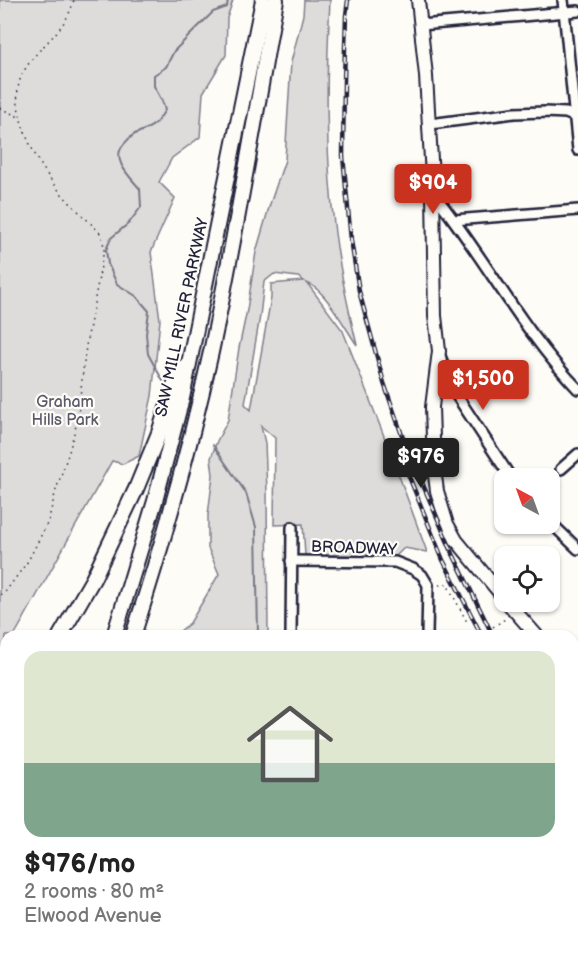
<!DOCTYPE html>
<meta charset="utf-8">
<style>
:root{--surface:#fff;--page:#f6f6f6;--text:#222;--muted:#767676;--accent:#c8321e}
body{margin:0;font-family:"Balsamiq Sans",sans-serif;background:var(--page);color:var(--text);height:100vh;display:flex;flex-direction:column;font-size:22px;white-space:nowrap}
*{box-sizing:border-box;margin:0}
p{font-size:20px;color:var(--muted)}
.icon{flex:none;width:33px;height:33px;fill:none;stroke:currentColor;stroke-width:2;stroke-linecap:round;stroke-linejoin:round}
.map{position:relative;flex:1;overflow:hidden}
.side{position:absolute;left:0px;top:630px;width:579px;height:330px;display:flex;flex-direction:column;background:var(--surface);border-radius:18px 18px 0 0;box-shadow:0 2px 4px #0004}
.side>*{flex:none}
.needle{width:39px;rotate:319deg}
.tools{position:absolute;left:494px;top:468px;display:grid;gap:12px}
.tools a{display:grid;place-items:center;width:66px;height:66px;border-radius:12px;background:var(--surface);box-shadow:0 2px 4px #0004;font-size:30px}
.price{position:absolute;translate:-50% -51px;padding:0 14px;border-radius:6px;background:var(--accent);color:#fff;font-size:20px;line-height:39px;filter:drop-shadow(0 2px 3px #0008)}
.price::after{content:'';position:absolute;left:50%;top:36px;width:18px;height:14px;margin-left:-9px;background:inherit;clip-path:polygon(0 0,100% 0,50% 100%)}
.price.current{background:#222;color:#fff}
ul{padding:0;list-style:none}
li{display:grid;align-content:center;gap:12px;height:318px;padding:0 24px}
li span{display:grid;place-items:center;height:186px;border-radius:18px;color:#555}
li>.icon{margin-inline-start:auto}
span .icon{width:108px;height:108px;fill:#fffc;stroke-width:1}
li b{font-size:26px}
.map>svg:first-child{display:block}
</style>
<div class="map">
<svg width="578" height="960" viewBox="0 0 578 960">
<rect width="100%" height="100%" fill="#fdfcf7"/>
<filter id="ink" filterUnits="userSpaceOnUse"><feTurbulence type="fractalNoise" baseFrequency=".0167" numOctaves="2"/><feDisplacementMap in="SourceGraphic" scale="12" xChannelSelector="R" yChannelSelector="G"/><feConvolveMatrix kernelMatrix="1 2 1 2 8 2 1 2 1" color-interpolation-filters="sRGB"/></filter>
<g filter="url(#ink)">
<g fill="#dddcdb" stroke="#807f8b" stroke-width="1.5" fill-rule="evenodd">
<path d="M0 0H233L227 18 226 55 203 93 200 137 172 158 159 182 175 198 151 252 160 320 152 396 139 456 123 464 112 461 14 636H6V650L0 661Z"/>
<path d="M304 0H330C326 78 325 155 335 233 340 271 348 308 357 345 345 328 325 289 307 283L343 331 391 454 427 552 404 548 396 556 305 555 303 524 274 525 275 438 261 426 265 443 267 492 268 636H174L190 623 219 574 208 548V515L213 475 211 458 217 441 228 420 239 348 247 310 256 252 270 204 285 160 291 62 303 15ZM274 274 298 277 304 281 271 284V298L251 410 245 404 260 316 264 282Z"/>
<path d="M6 779V838L0 859V793Z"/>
<path d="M217 954H410L409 960H224Z"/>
</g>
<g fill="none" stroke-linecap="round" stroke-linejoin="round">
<g stroke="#787885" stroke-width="2">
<path d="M163 381 148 354 146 334 149 311 136 296 117 284 108 264 106 250 111 238 129 223 141 207 140 189C130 177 110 159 124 144 128 140 131 136 135 134 152 126 154 128 165 110L162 101 154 86V75L166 67 174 51 213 12 227 7 228 0"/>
<path d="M213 445 246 493 256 527 258 636"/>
<path d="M259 960 260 954"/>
</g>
<defs>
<g id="minor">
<path d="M563 0 578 150"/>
<path d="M421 25 578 11"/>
<path d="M430 124 514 113 545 112 566 113 578 118"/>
<path d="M433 193C484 256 522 331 578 389"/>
<path d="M454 220 578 210"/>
<path d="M440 356 450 382 457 396 511 478"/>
<path d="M561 469 578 454"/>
<path d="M549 521 578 549"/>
<path d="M291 561 395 562 413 569 422 575 428 585 427 636"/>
<path d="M291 636 292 527"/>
<path d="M573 698 577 694"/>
<path d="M573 737 578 740"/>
<path d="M573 821 578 828"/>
<path d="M423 954V960"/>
<path d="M572 960 578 956"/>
</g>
<g id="major">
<path d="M418 0 426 76 433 193 435 316 439 351 432 407 434 468 437 491 447 524 456 540 504 598"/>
<path d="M507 602 537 636"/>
<path d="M573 675 578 680"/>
<path d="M573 921 578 918"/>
<path d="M504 960 515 954"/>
</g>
<g id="highway">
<path d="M60 636 93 579 136 489 159 433 180 368"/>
<path d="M114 636 155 501 182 398 263 0"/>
<path d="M133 636C163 543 190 448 211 352 236 235 255 117 276 0"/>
<path d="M0 741 6 729"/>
<path d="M0 931 6 917"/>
<path d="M192 954 198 960"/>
<path d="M7 960 10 954"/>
</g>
</defs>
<use href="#minor" stroke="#22223b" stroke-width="14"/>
<use href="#major" stroke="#22223b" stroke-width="16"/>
<use href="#highway" stroke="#22223b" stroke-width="18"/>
<g stroke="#22223b" stroke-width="1.5" stroke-dasharray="1.5 4.5" stroke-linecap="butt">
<path d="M0 108 21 118"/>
<path d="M439 585 447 584 467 622"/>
<path d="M0 595 6 591 28 561 48 522 56 490 69 452 77 422 86 346 104 250 103 240 100 233C87 219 73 207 61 193 38 166 3 106 24 71 40 43 64 35 74 0"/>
<path d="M493 627 505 619"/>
</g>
<use href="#minor" stroke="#fdfcf7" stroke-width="9"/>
<use href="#major" stroke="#fdfcf7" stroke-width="12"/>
<use href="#highway" stroke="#fdfcf7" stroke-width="14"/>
<defs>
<g id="rail">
<path d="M348 0 346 15 344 81 343 156 351 240 359 291 384 383 404 441 453 554 493 636"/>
<path d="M401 457 443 560 482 636"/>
<path d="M573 774 578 782"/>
<path d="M573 794 578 801"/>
</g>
</defs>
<use href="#rail" stroke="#22223b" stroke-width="4.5"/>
<use href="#rail" stroke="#fdfcf7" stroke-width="2" stroke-dasharray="7" stroke-linecap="butt"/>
</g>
</g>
<g text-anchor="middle" stroke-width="4.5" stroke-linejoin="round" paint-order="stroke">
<g font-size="16" fill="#22223b" stroke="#fdfcf7">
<text transform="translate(181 317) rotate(-78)" y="6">SAW MILL RIVER PARKWAY</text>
<text transform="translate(354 547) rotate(2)" y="6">BROADWAY</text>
</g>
<g font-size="16" fill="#5a5a6b" stroke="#fdfcf7">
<text x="65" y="407">Graham<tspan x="65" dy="18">Hills Park</tspan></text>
</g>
</g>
</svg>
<div class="tools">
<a><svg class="needle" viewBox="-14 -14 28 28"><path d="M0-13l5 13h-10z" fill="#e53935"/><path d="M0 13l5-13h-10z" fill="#767676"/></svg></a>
<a><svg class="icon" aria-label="locate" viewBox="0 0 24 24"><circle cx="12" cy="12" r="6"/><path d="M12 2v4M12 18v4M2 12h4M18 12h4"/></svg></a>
</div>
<b class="price" style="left:433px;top:215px">$904</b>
<b class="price" style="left:483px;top:411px">$1,500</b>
<b class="price current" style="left:421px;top:489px">$976</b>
<section class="side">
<ul>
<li><span style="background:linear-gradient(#dfe7d0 60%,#7fa58c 0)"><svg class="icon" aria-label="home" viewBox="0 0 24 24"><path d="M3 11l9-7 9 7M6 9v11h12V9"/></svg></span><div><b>$976/mo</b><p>2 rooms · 80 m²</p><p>Elwood Avenue</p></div></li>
</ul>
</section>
</div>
